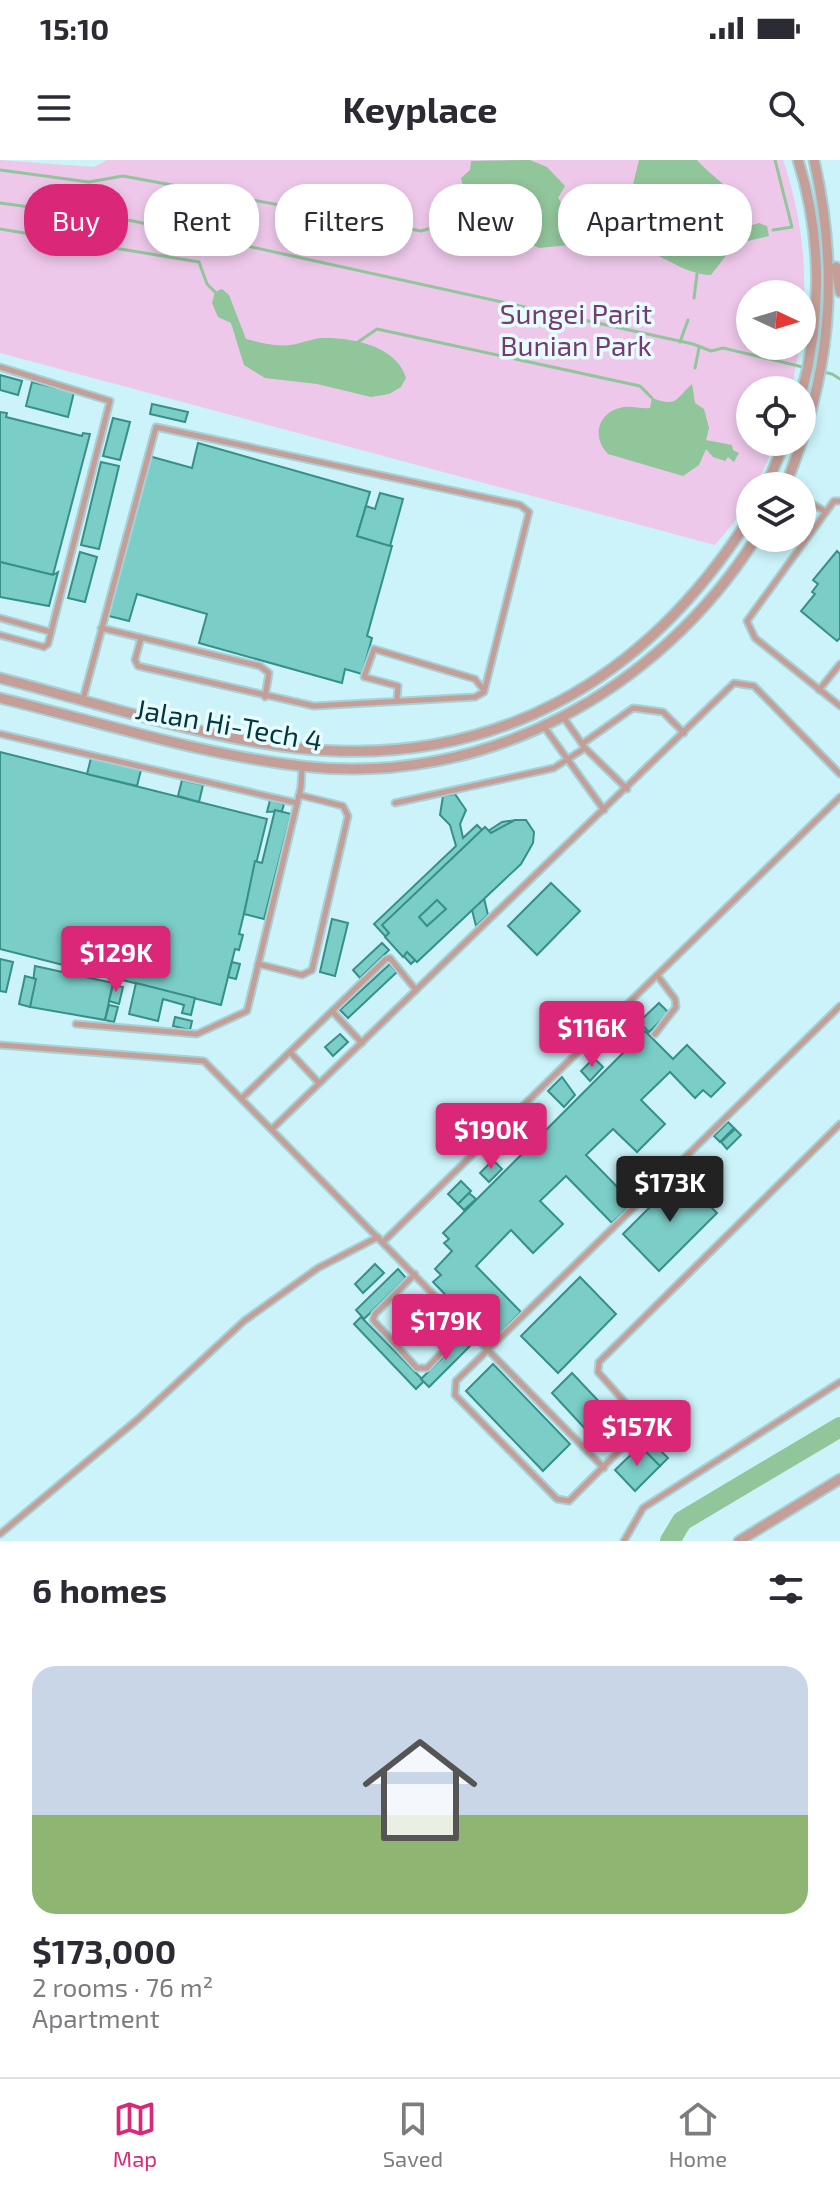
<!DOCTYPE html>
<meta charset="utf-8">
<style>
:root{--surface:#fff;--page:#f7f7f7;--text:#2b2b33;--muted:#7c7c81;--line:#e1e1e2;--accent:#db2777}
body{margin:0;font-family:"Exo 2",sans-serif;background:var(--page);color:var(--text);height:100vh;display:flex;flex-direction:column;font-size:30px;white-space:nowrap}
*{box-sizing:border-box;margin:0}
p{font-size:26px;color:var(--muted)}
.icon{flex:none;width:44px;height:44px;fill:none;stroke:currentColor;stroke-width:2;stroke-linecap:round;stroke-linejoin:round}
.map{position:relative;height:1381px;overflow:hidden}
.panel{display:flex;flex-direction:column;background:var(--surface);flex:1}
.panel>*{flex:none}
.hud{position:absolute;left:24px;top:24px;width:792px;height:72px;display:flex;gap:16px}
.needle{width:52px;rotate:94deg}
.tools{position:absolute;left:736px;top:120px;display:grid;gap:16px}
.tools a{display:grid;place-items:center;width:80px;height:80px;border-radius:50%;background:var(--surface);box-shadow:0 4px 12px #0003;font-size:40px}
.price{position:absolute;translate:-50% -68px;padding:0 18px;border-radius:8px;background:var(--accent);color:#fff;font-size:26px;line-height:52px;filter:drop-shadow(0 2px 4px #0008)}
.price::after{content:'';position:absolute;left:50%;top:48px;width:24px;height:18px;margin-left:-12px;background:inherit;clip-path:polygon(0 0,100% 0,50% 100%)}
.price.current{background:#222;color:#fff}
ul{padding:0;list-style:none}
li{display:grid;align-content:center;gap:16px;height:424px;padding:0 32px}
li+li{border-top:2px solid var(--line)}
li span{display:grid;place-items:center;height:248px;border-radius:24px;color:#555}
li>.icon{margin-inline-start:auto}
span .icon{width:144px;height:144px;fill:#fffc;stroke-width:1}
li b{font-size:34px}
h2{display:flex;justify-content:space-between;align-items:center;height:96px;padding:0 32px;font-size:34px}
.tag{padding:0 28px;border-radius:32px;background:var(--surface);box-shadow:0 4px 12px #0003;font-size:28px;line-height:72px}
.tag.current{background:var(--accent);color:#fff}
.status{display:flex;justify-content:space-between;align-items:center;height:56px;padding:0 40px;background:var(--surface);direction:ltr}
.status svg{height:22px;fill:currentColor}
header{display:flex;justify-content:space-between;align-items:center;height:104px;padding:0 32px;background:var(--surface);font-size:36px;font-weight:700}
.tabs{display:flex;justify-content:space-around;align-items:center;height:112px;border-top:2px solid var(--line);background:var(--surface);font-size:22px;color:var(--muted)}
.tabs a{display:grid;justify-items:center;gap:4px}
.tabs .current{color:var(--accent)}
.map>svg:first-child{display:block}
</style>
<div class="status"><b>15:10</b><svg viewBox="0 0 49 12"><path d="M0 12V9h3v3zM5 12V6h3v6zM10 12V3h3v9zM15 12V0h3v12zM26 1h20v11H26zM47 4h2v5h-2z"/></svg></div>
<header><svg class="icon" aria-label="menu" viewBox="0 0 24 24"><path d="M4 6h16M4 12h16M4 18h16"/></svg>Keyplace<svg class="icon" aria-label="search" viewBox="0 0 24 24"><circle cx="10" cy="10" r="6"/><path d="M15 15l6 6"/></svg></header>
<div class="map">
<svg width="840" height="1381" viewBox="0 0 840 1381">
<rect width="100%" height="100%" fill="#cbf3f9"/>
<path fill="#eec8ea" d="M0 0 94 7 107 0H783C802 55 808 112 802 170V134H750V186H800L791 230H750V282H776L756 326H750L745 349 715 385 0 193Z"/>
<g fill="#91c59a">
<path d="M530 0 547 7 565 26 558 38 569 54 575 55C576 67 576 75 569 85L539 88 479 60 484 49 476 40 466 50 459 48 464 31 461 18 470 10 471 1Z"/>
<path d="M639 0H697C720 26 745 30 739 69L759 63 767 66 769 76 735 84 711 115C685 114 669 99 646 90 635 87 626 87 616 80L612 62 631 33Z"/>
<path d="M222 129 229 135 246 179C261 183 275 187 290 185 300 184 310 179 321 178 352 177 397 186 406 218L401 227 389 234 371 237 317 224 265 218 244 205 231 163 218 157 212 143 215 132Z"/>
<path d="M692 224 695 243 704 249 709 268 706 280 732 285 733 290 739 293 734 302 728 297 725 301 713 297 706 289 699 305 683 316 608 294C591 276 598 251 624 247 633 246 641 249 650 248L652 238C678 248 676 238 692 224Z"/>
</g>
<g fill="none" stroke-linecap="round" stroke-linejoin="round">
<g stroke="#91c59a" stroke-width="3">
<path d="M0 10 89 22 123 16 421 71 439 66 459 48"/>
<path d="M0 43 133 61 693 184 711 191 723 188 832 214 840 219"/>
<path d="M575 64 612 62"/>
<path d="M0 69 199 102 207 124 215 132"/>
<path d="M773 70 792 67 775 0"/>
<path d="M694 138 697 114"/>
<path d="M358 182 377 169 640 226 652 238"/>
<path d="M680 182 688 160"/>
<path d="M695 208 699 188"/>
</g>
<path stroke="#91c59a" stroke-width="20" d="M670 1381 682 1361 840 1267"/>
</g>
<g fill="#7bcdc7" stroke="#378f89" stroke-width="2" fill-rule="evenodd">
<path d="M0 215 22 221 18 235 0 230Z"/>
<path d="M32 222 74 232 68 257 26 246Z"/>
<path d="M152 244 188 252 185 262 150 254Z"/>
<path d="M0 252 7 253 6 257 82 276 83 273 90 274 53 415 0 402Z"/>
<path d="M113 258 130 262 120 300 103 296Z"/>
<path d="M198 283 370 332 357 376 392 386 367 476 372 478 362 514 345 509 342 523 199 483 207 454 137 434 129 461 105 455 149 296 192 308Z"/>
<path d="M101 302 119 306 99 389 81 385Z"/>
<path d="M380 333 403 339 390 386 357 376 366 346 375 349Z"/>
<path d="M805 348 811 351 807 360 802 358Z"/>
<path d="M837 391 840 394V478L837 481 801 451 815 434 812 432 818 424 813 420Z"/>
<path d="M80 392 97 397 85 442 68 438Z"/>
<path d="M0 402 53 415 58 412 49 446 0 437Z"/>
<path d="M0 592 267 659 239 774 243 775 239 790 235 789 221 845 0 789Z"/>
<path d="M91 598 141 610 137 626 87 614Z"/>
<path d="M182 620 203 625 199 642 178 636Z"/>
<path d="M455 634 466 650 460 664 463 678 477 665 485 673 502 662 516 660 528 667V681L514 704 483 734 488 755 476 766 471 746 411 804 374 764 456 686 450 665 440 655 443 636Z"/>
<path d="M270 640 284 644 282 651 267 652Z"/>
<path d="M275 650 291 654 264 759 244 754 255 701 262 703Z"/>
<path d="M515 660H526L534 672 533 683 521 704 417 802 407 792 403 797 385 777 389 773 382 765 485 667 491 673ZM437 740 446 749 427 766 419 757Z"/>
<path d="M551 723 580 751 537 795 508 766Z"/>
<path d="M332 759 348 763 335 816 320 812Z"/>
<path d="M382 783 389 790 360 818 353 810Z"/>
<path d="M0 799 13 802 6 832 0 831Z"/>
<path d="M232 802 240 804 236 819 228 817Z"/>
<path d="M390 804 397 812 348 858 340 850Z"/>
<path d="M35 806 113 823 105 860 30 847Z"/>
<path d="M25 816 36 819 30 847 19 844Z"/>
<path d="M136 823 195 838 191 855 182 853 184 845 163 839 158 861 129 854Z"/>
<path d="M113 825 123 827 119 844 109 841Z"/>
<path d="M659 843 669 853 649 872 639 862Z"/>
<path d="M109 845 118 847 114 862 105 860Z"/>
<path d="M175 857 192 861 190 870 173 866Z"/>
<path d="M621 860 634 878 623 889 607 873Z"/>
<path d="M645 871 673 899 687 885 725 923 711 937 703 930 695 938 670 912 641 940 665 964 637 992 613 969 586 995 633 1043 612 1063 566 1016 540 1041 563 1064 533 1093 511 1070 476 1106 521 1152 498 1175 492 1168 485 1175 433 1122 441 1115 435 1109 452 1091 444 1083 449 1079 443 1073Z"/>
<path d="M340 874 348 882 333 896 325 887Z"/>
<path d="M594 898 603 907 590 921 581 911Z"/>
<path d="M562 917 575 935 564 947 548 931Z"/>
<path d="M518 962 532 979 521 991 505 975Z"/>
<path d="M728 962 734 968 720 982 714 976Z"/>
<path d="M735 969 741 975 727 989 721 982Z"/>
<path d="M493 1000 502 1009 489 1022 480 1013Z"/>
<path d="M681 1016 717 1053 659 1111 623 1074Z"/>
<path d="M461 1021 471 1031 458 1044 448 1034Z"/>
<path d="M469 1033 476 1039 464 1050 458 1044Z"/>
<path d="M375 1104 384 1113 363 1133 355 1124Z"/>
<path d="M398 1109 406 1118 364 1159 356 1150Z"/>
<path d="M580 1117 616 1154 558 1213 521 1176Z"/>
<path d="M361 1157 424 1221 416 1229 354 1164Z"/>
<path d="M463 1177 471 1185 429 1227 421 1219Z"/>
<path d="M493 1204 570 1284 543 1311 466 1231Z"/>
<path d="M572 1213 624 1268 603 1288 552 1233Z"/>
<path d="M651 1281 668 1298 660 1306 643 1289Z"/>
<path d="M640 1286 660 1306 635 1331 615 1310Z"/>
</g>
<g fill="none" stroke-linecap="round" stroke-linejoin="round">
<defs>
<g id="service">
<path d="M0 207 110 241 48 484 44 487 0 475"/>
<path d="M802 338 826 352"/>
<path d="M840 341H834L747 461 755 478 840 546"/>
<path d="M0 458 51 472"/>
<path d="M101 468 260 506 269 513 265 537"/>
<path d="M819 530 840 504"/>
<path d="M83 539 156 267 520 345 529 352 484 532 475 537 314 546 138 506 135 500 141 478"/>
<path d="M397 539 398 526 364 517 374 489 475 519 483 529"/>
<path d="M564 558 585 588 627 629"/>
<path d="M545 568 604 650"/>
<path d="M0 574 297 643"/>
<path d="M582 584 633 548 663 552 684 573"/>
<path d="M395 643 554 608 585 588"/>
<path d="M258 804 302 815 312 810 348 656 343 646 299 635"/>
<path d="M840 846 456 1221 455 1235 557 1339 569 1341 639 1271V1258L598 1212 599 1202 840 964"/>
<path d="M332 851 362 883"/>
<path d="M76 864 197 874 247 851 301 627 302 607"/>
<path d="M655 874 676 847 675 839 657 815"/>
<path d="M0 885 204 901 604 1308"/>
<path d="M290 892 319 923"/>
<path d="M242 938 386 799 390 798 416 830"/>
<path d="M272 969 734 523 754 526 840 614"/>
<path d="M383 1082 840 637"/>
<path d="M415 1114 375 1154 373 1160 417 1208H427L467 1166"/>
<path d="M0 1374 138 1259 244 1161 318 1108 378 1077"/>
<path d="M624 1381 643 1348 840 1222"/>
</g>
<g id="minor">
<path d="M798 0C822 76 822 156 802 232"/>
<path d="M836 107 840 132"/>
<path d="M766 326 785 282"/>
<path d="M785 326C831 217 840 115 814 0"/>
<path d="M0 518C94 542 199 577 296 588 493 610 646 521 750 357"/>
<path d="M0 538C99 562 199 594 301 606 484 628 659 531 756 378"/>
<path d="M739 1381 840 1319"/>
</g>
</defs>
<use href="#service" stroke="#a7d1d7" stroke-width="9"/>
<use href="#minor" stroke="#a7d1d7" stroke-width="13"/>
<use href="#service" stroke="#c49e97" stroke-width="5"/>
<use href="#minor" stroke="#c49e97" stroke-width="9"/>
</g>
<g text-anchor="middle" stroke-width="7" stroke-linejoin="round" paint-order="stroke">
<g font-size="28" fill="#743a71" stroke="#e8fcff">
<text x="576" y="164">Sungei Parit<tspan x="576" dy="32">Bunian Park</tspan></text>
</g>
<g font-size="28" fill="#02373e" stroke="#e8fcff">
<text transform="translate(229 565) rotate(10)" y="10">Jalan Hi-Tech 4</text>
</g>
</g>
</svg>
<div class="tools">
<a><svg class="needle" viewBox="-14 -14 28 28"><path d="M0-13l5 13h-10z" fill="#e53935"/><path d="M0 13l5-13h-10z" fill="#7c7c81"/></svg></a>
<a><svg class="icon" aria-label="locate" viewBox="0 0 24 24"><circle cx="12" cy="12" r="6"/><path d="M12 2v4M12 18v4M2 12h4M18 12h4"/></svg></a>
<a><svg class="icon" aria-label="layers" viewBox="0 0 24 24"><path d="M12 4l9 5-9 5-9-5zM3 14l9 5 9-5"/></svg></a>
</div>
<b class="price" style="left:116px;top:834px">$129K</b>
<b class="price" style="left:592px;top:909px">$116K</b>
<b class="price" style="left:491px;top:1011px">$190K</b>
<b class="price current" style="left:670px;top:1064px">$173K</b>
<b class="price" style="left:446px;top:1202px">$179K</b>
<b class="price" style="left:637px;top:1308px">$157K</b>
<div class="hud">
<a class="tag current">Buy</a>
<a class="tag">Rent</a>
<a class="tag">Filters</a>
<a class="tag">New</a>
<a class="tag">Apartment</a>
</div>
</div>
<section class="panel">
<h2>6 homes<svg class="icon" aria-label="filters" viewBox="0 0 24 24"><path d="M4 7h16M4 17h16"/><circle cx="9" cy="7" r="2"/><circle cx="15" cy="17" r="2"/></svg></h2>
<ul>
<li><span style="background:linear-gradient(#c9d6e8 60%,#8fb573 0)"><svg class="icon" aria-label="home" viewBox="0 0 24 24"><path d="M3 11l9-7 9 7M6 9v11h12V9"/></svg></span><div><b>$173,000</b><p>2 rooms · 76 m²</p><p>Apartment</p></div></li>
</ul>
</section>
<nav class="tabs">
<a class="current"><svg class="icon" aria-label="map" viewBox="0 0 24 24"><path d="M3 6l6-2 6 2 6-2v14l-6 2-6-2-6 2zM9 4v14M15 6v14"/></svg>Map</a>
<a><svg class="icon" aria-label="saved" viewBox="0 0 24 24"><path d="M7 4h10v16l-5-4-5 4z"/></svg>Saved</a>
<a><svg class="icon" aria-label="home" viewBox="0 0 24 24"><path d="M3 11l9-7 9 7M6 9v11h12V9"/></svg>Home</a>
</nav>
